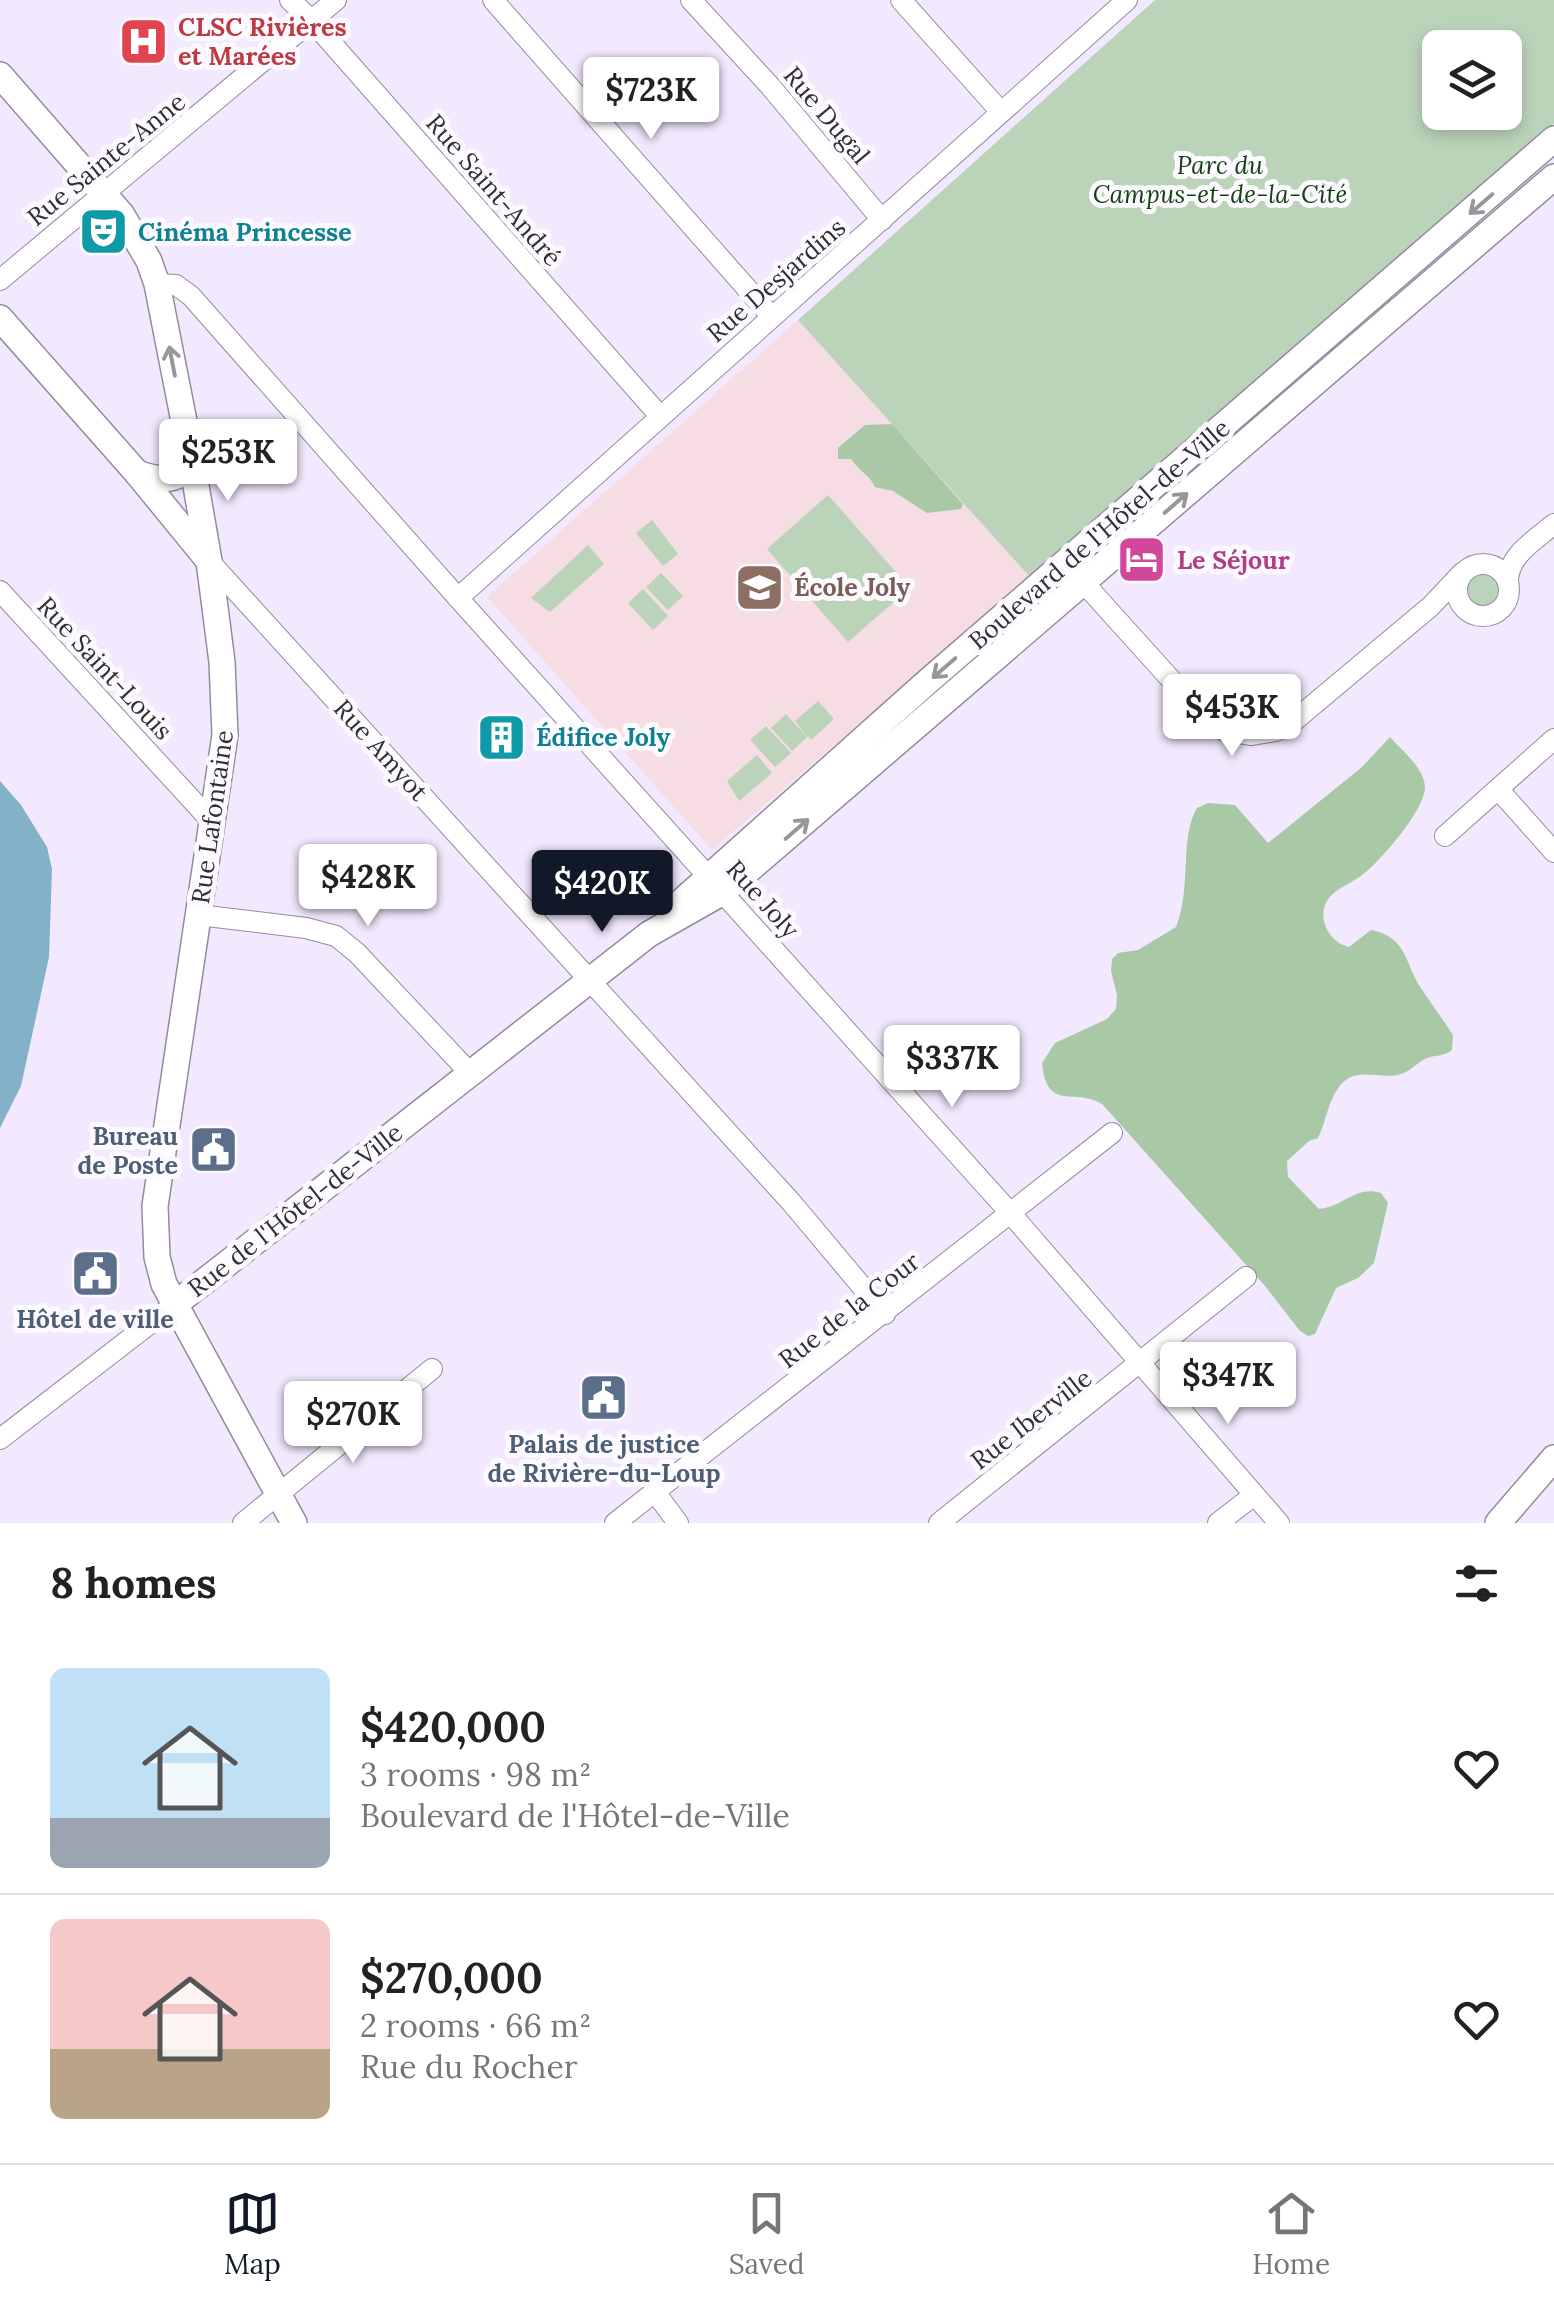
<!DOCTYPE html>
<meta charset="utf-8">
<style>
:root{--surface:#fff;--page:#f2f2f2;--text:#222;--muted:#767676;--line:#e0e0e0;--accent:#111827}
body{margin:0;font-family:Lora,serif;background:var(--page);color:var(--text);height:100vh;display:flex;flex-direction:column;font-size:38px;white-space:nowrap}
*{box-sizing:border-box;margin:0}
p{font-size:32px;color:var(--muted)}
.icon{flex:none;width:55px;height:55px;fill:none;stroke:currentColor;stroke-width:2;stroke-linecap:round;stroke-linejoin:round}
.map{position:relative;height:1523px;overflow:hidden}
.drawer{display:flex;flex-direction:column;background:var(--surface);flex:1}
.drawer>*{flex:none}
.buttons{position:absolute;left:1422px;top:30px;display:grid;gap:20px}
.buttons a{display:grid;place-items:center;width:100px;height:100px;border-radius:15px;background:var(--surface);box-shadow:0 5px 15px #0003;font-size:50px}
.price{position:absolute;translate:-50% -85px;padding:0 22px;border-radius:10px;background:#fff;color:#222;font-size:32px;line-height:65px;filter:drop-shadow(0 2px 5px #0008)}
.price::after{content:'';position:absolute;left:50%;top:60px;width:30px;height:22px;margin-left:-15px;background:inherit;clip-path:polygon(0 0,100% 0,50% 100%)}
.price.current{background:var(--accent);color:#fff}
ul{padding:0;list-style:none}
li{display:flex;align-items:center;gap:30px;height:250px;padding:0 50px}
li+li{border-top:2px solid var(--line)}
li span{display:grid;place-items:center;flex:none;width:280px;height:200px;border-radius:15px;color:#555}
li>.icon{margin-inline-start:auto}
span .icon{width:120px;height:120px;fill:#fffc;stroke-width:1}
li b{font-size:42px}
h2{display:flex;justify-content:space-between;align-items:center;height:120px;padding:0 50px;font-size:42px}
.dock{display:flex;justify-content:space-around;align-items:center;height:140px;border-top:2px solid var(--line);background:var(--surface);font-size:28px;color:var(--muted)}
.dock a{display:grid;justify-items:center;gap:5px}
.dock .current{color:var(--accent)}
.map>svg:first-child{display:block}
</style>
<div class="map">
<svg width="1554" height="1523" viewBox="0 0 1554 1523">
<rect width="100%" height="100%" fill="#f3e9ff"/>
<path fill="#f6dce3" d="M798 320 1030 577 712 850 487 597Z"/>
<g fill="#bbd4b9" fill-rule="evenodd">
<path d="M1155 0H1554V124L1030 577 798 320ZM1440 48H1505V112H1440Z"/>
<path d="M828 495 910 588 848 642 767 549Z"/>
<path d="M652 520 678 554 663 566 636 533Z"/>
<path d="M588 545 604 564 550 612 531 598Z"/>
<circle cx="1482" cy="589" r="17"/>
<path d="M661 573 683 596 668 610 646 587Z"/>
<path d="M643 589 668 616 653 630 628 603Z"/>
<path d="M818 701 834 719 811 740 808 736 792 751 771 728 786 714 807 737 795 721Z"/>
<path d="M766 726 791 753 775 767 750 740Z"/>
<path d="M757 755 772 773 739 801 727 781Z"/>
</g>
<g fill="#a9c8a6">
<path d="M892 424 963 504 961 509 927 513 893 491 875 487C870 475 860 472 851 459H838V448L865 425Z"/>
<path d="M1390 737C1402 751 1425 768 1425 788 1424 811 1380 862 1361 876 1351 883 1337 888 1329 898 1315 916 1329 943 1349 947L1371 930C1408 937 1405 965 1421 988 1431 1004 1443 1019 1453 1035L1452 1050C1442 1058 1433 1054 1423 1060 1414 1066 1408 1073 1397 1075 1376 1079 1355 1066 1339 1087 1328 1101 1326 1122 1318 1138L1309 1141 1287 1161 1288 1177 1319 1209C1343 1207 1356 1185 1381 1193L1388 1203 1374 1263 1358 1278 1336 1288 1315 1334 1308 1336 1300 1331 1265 1286 1103 1105C1076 1086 1047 1114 1042 1063L1055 1043 1107 1019 1116 1009 1117 995 1111 971 1112 959 1118 953 1138 950 1176 927C1192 888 1179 838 1197 808L1208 803 1235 805 1268 843 1362 767Z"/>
</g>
<path fill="#83b1c8" d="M0 781 21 805 47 847 52 869 49 957 21 1086 0 1128Z"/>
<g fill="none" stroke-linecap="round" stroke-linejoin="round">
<defs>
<g id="minor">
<path d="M290 0 312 21 659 415"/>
<path d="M493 0 772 317"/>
<path d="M691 0 770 86 882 220"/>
<path d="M901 0 1001 112"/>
<path d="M0 280 336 0"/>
<path d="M157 284 176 285 191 296 458 598 1012 1215 1279 1523"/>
<path d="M209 561 791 1202 885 1314"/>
<circle cx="1483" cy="590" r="26"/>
<path d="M1074 572 1211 724 1225 731 1252 735 1276 731 1295 720 1431 606 1462 573"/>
<path d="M1508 583C1507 556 1535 540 1554 524"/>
<path d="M0 591 214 824"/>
<path d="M458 598 1127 0"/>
<path d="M1498 789 1554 852"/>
<path d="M1445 836 1554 739"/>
<path d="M199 915 306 928 336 936 357 953 469 1072"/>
<path d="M0 1439 174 1305"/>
<path d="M655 1492 678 1523"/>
<path d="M243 1523 432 1369"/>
<path d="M615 1523 1112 1133"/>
<path d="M939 1523 1246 1277"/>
<path d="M1218 1523 1254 1495"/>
</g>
<g id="major">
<path d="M0 75 122 215 149 261 157 284 191 457 209 561 222 662 225 735 155 1206 157 1257 164 1284 294 1523"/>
<path d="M0 318 137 473 209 561"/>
<path d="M137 473C158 481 184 484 191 457"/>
<path d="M673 909 926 683 1554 139"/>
<path d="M174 1305 649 934 723 892 1554 177"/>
<path d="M1498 1523 1554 1458"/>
</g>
</defs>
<use href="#minor" stroke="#948b9f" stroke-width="22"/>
<use href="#major" stroke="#948b9f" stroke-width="28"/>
<use href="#minor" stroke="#fff" stroke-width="20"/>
<use href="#major" stroke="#fff" stroke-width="25"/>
</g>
<defs><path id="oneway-shaft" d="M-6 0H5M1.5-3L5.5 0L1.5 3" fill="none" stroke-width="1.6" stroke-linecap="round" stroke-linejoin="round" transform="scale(2.5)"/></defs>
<g stroke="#98969b">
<use href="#oneway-shaft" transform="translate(1481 204) rotate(139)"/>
<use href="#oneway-shaft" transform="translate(172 361) rotate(-101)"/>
<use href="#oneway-shaft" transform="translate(1176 503) rotate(-41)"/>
<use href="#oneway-shaft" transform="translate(944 668) rotate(139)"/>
<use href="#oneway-shaft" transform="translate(797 829) rotate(-41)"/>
</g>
<defs>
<symbol id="hospital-square" viewBox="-11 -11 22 22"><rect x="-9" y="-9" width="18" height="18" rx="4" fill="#e0444e" stroke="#fcfafe"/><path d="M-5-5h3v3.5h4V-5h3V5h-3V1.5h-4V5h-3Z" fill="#fff"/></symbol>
<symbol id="theatre-square" viewBox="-11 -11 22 22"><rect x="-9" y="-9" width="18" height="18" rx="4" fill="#0f9aa8" stroke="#fcfafe"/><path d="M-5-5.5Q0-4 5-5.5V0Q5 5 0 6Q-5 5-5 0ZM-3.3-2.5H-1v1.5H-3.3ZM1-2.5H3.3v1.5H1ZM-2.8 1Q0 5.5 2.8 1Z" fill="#fff"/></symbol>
<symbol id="hotel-square" viewBox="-11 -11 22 22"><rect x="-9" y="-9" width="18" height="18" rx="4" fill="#d1479c" stroke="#fcfafe"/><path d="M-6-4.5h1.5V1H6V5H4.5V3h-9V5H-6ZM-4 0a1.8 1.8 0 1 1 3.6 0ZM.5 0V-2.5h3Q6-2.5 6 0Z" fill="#fff"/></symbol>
<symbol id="school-square" viewBox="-11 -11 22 22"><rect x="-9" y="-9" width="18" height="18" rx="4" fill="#8d6e63" stroke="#fcfafe"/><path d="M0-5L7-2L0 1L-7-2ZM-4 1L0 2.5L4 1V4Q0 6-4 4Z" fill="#fff"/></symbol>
<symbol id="building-square" viewBox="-11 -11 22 22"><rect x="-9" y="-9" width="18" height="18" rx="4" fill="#0f9aa8" stroke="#fcfafe"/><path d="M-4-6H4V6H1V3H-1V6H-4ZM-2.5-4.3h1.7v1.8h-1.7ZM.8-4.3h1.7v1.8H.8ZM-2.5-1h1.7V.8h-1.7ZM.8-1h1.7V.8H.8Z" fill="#fff"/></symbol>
<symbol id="civic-square" viewBox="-11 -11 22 22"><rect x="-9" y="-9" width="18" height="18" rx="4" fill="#5c6f8a" stroke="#fcfafe"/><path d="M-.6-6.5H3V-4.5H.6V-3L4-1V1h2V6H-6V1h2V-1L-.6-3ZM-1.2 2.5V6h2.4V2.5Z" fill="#fff"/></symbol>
</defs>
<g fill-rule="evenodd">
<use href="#hospital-square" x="116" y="14" width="55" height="55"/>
<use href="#theatre-square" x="76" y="204" width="55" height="55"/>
<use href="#hotel-square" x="1114" y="532" width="55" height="55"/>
<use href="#school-square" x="732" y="560" width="55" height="55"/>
<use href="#building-square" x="474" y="710" width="55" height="55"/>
<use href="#civic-square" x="186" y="1122" width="55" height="55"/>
<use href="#civic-square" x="68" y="1246" width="55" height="55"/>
<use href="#civic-square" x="576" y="1370" width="55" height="55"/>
</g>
<g text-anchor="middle" stroke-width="10" stroke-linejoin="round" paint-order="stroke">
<g font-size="25" font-weight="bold" fill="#be3a42" stroke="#fcfafe" text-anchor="start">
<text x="178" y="36">CLSC Rivières<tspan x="178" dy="29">et Marées</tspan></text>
</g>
<g font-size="25" fill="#322e37" stroke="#fcfafe">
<text transform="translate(827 115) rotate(50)" y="9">Rue Dugal</text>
<text transform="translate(106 159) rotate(-39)" y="9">Rue Sainte-Anne</text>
<text transform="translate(494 190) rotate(49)" y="9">Rue Saint-André</text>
<text transform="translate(776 280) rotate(-41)" y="9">Rue Desjardins</text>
<text transform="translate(1099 534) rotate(-41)" y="9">Boulevard de l'Hôtel-de-Ville</text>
<text transform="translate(105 668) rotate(47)" y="9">Rue Saint-Louis</text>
<text transform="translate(381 750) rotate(48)" y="9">Rue Amyot</text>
<text transform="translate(212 817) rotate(-82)" y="9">Rue Lafontaine</text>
<text transform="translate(763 899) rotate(48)" y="9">Rue Joly</text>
<text transform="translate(295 1210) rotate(-38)" y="9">Rue de l'Hôtel-de-Ville</text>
<text transform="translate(849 1310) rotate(-38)" y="9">Rue de la Cour</text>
<text transform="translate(1031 1419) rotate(-38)" y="9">Rue Iberville</text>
</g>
<g font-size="25" font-style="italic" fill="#154214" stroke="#fcfafe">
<text x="1220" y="174">Parc du<tspan x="1220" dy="29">Campus-et-de-la-Cité</tspan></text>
</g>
<g font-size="25" font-weight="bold" fill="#0d838f" stroke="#fcfafe" text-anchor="start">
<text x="138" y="241">Cinéma Princesse</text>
<text x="536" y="746">Édifice Joly</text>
</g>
<g font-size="25" font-weight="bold" fill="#b23c85" stroke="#fcfafe" text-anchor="start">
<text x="1177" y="569">Le Séjour</text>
</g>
<g font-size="25" font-weight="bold" fill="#785e54" stroke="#fcfafe" text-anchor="start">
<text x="794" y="596">École Joly</text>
</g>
<g font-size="25" font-weight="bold" fill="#4e5e75" stroke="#fcfafe">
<text x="178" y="1145" text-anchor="end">Bureau<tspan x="178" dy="29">de Poste</tspan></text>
<text x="95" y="1328">Hôtel de ville</text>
<text x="604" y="1453">Palais de justice<tspan x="604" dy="29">de Rivière-du-Loup</tspan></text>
</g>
</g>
</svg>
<div class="buttons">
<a><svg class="icon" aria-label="layers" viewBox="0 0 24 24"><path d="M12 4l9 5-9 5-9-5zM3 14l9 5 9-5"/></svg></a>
</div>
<b class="price" style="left:651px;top:142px">$723K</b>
<b class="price" style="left:228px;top:504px">$253K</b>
<b class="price" style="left:1232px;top:759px">$453K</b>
<b class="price" style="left:368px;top:929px">$428K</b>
<b class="price current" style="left:602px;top:935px">$420K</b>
<b class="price" style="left:952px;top:1110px">$337K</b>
<b class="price" style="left:1228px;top:1427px">$347K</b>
<b class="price" style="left:353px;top:1466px">$270K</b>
</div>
<section class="drawer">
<h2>8 homes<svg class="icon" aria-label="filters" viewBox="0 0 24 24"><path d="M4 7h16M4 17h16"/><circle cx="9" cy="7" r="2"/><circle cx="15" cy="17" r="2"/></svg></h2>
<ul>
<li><span style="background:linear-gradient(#bfe0f5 75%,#9aa5b1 0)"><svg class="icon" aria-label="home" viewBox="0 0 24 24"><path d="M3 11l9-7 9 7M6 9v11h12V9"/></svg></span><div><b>$420,000</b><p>3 rooms · 98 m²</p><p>Boulevard de l'Hôtel-de-Ville</p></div><svg class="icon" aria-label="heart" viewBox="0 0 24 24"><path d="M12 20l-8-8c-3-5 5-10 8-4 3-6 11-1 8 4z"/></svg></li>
<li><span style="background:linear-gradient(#f6c9c9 65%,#b9a48a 0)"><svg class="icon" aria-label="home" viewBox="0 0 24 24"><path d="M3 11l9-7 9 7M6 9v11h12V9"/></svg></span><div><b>$270,000</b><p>2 rooms · 66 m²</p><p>Rue du Rocher</p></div><svg class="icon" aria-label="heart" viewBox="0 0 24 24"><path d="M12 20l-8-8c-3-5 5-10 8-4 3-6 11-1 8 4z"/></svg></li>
</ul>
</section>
<nav class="dock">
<a class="current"><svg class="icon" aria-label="map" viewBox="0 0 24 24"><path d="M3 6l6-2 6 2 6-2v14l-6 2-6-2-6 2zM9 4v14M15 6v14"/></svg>Map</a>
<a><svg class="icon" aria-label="saved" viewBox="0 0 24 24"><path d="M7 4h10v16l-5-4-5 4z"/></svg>Saved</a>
<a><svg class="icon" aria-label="home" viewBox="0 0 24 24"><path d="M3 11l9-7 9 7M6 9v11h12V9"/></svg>Home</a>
</nav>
